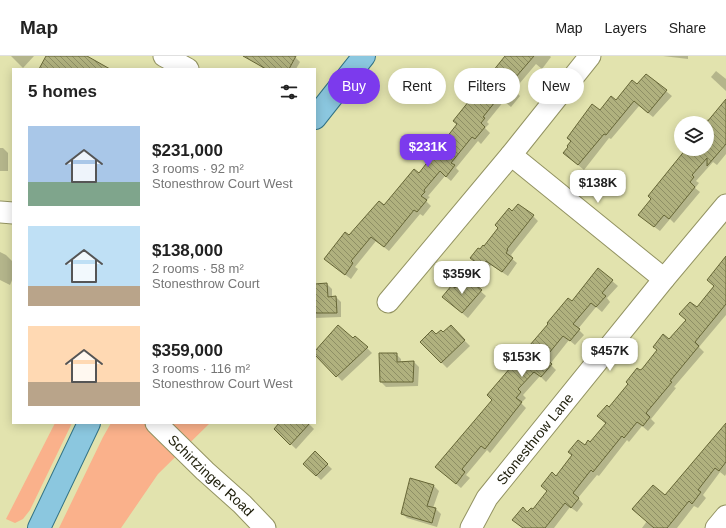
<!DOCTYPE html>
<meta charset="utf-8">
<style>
:root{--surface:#fff;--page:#f6f6f6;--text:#222;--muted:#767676;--line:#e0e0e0;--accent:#7c3aed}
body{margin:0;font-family:Arial,sans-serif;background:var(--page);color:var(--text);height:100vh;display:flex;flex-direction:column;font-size:15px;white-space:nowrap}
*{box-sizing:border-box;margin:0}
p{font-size:13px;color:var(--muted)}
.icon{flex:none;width:22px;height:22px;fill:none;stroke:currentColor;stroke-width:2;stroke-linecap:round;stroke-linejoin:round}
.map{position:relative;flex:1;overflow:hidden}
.side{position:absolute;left:12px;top:12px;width:304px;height:356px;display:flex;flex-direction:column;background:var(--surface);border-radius:0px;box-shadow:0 2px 10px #0003}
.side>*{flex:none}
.banner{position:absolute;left:328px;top:12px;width:338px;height:36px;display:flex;gap:8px}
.tools{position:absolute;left:674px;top:60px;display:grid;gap:8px}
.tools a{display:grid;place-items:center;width:40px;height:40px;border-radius:50%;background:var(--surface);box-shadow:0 2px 10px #0003;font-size:20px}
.price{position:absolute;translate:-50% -34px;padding:0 9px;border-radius:8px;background:#fff;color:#222;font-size:13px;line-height:26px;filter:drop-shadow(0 1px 2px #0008)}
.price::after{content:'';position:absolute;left:50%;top:24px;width:12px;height:9px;margin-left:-6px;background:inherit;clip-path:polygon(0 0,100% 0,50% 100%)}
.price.selected{background:var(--accent);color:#fff}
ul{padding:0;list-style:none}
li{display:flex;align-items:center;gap:12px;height:100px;padding:0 16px}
li span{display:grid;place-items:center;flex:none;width:112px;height:80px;border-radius:0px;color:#555}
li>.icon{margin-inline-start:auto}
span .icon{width:48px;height:48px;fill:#fffc;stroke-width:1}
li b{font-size:17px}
h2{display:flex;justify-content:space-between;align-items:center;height:48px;padding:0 16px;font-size:17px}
.tag{padding:0 14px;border-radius:18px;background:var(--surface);box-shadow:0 2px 10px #0003;font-size:14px;line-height:36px}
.tag.selected{background:var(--accent);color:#fff}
header{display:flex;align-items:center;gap:24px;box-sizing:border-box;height:56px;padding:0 20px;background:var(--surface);border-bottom:1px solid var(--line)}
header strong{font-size:19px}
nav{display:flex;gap:22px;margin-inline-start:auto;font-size:14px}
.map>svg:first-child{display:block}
</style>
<header>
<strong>Map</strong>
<nav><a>Map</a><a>Layers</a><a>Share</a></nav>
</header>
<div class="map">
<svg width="726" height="472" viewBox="0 0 726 472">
<defs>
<pattern id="building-back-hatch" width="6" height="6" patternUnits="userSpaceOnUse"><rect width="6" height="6" fill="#b0b17e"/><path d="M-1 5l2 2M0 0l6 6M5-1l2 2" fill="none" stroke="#8e8f65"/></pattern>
</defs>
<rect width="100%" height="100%" fill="#e2e3ae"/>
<g fill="#fab18b">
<path d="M55 367H72L30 454 23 463 15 467 6 463Z"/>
<path d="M111 367H210L158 418 121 472H59L103 381Z"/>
</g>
<g fill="#0003">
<path d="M11 0H34L23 12Z"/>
<path d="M261 0H294L300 6 296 13H264L257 7Z"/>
<path d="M508 0H550L551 1 542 13 536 8 514 34 520 40 511 51 504 45 487 66 489 68 485 72 490 77 481 88 478 85 456 112 459 115 451 125 445 120 428 140 430 141 426 145 431 150 423 160 420 158 389 195 376 185 355 211 358 213 351 223 331 208 349 181 419 118 458 69Z"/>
<path d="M663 0H688V3Z"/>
<path d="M716 15 726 23V35L711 21Z"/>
<path d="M646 19 672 40 653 61 639 50 611 83 609 82 584 114 564 97 571 86 568 82 600 56 638 30Z"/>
<path d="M726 44V98L717 109 713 106 696 125 699 127 695 132 700 136 674 167 670 163 660 175 645 164 687 93H707V67H705L708 63 710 64Z"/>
<path d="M0 92H3L8 97V115H0Z"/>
<path d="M512 157 533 160 538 165 511 199 512 200 511 202 517 207 508 220 491 209 487 215 471 202 484 191Z"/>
<path d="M0 196 6 199 13 206V222L10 229 0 224Z"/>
<path d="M726 204V259L699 291 704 296 674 331 676 332 651 363 655 367 648 375 642 370 629 386 627 384 599 420 597 419 578 442 583 448 577 456 570 451 554 472H523L527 457 533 454 548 435 556 422 585 390 590 387 606 368 598 360 609 352 640 315 670 285 715 230Z"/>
<path d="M599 214 618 230 607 242 610 246 602 256 596 251 578 273 584 279 575 289 569 284 550 308 556 314 546 326 540 320 523 339 526 342 521 347 526 352 490 397 487 394 466 419 470 422 461 432 436 411 493 344Z"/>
<path d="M466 222 486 240 468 262 443 241 461 228Z"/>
<path d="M327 228 332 233V241H336L341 246V261L315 262V229Z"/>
<path d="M451 271 470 290 447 312 421 286 443 278Z"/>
<path d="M353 284 367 292 372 297 342 325 315 297Z"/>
<path d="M396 298 401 303V306H414L419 311 418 330 386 331 381 326Z"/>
<path d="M279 367H308L314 373 296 393 280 378Z"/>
<path d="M726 368V418L725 420 720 416 703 439 706 442 698 452 694 450 677 472H642L665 440Z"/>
<path d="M315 397 332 413 321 424 304 408Z"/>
<path d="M411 424 434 430 439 435 433 452 436 453 441 458 437 471 407 462 402 457Z"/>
</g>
<g fill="url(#building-back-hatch)" stroke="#666636">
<path d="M46 0H87L110 13H39Z"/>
<path d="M243 0H296L289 13H266Z"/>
<path d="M505 0H534L509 29 516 34 506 46 499 41 483 61 485 62 481 67 485 71 475 83 472 81 451 107 455 109 446 121 440 115 424 134 425 136 421 140 427 144 417 156 414 154 384 191 371 181 351 205 353 207 345 219 324 203 345 176 349 179 379 145 384 149 414 113 419 117 457 68 453 65Z"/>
<path d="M646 18 667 34 648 57 634 45 606 79 604 78 578 109 563 97 568 91 567 90 571 85 567 82 592 48 600 54 611 40 616 44 632 24 637 28Z"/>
<path d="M726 43V88L707 110V102L692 119 694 121 690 126 695 131 669 163 664 159 654 171 638 159 651 143 648 140 686 93H707V66Z"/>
<path d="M518 148 534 159 507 193 508 194 506 197 513 202 502 216 486 205 482 211 470 202 478 192 480 193 483 189 484 190 498 172 495 169 509 152 512 155Z"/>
<path d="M726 200V248L695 286 699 290 670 325 672 326 646 357 650 361 643 370 637 366 624 382 622 380 593 416 591 414 573 437 579 442 571 452 565 447 545 472H523L512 464 523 451 527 456 531 452 533 453 547 435 541 430 552 416 556 420 572 399 568 396 578 384 585 389 588 384 590 386 606 367 597 360 607 349 609 351 628 328 626 326 637 312 640 314 642 313 657 294 653 291 663 278 669 283 686 264 679 258 690 246 697 251 714 230 707 224Z"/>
<path d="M598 212 613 224 602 237 606 240 596 251 591 247 573 268 580 273 570 285 563 280 545 302 552 308 541 321 534 316 518 333 521 336 516 342 522 346 485 393 481 390 462 413 465 416 456 428 435 411 492 344 487 339 548 268 547 267 568 242 572 245Z"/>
<path d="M466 221 482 234 462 257 442 241 452 229 455 232 460 225 461 227Z"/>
<path d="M327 227 328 241 336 240 337 257H315V228Z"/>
<path d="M338 269 353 282 355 280 368 291 336 321 315 299V295Z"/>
<path d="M451 269 465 284 441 307 420 286 432 274 436 278 441 274 443 276Z"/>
<path d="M379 297H397V306L414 305 413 326H380Z"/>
<path d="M279 367H310L290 389 274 373Z"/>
<path d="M726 367V406L719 415 715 412 698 434 701 436 692 448 689 445 667 472H654L632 453 653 429 665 439Z"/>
<path d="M315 395 328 408 316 420 303 408Z"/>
<path d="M410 422 434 429 427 450 436 452 432 467 401 458Z"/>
</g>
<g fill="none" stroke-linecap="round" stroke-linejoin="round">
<defs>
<g id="minor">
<path d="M164 0 188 13"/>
<path d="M511 99 664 223"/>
<path d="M0 156 13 157"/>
<path d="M388 246 511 99 590 0"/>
<path id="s1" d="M156 367 205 415 242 448 265 472"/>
<path id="s2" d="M471 472 487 442 664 223 726 149"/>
<path d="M716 472 726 460"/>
</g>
<g id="major">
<path d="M315 62 364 0"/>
<path d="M39 472 89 367"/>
</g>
</defs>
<use href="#minor" stroke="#939362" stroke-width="23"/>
<use href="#major" stroke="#327386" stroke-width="24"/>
<use href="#minor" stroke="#fff" stroke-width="21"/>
<use href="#major" stroke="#8bc7df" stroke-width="22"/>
</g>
<g text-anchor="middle" stroke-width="3" stroke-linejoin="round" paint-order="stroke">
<g font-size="14" fill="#1c1c08" stroke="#e2e3ae">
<text dy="5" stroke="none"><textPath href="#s2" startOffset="110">Stonesthrow Lane</textPath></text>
<text dy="5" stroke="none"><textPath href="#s1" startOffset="76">Schirtzinger Road</textPath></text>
</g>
</g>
</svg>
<div class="tools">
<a><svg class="icon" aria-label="layers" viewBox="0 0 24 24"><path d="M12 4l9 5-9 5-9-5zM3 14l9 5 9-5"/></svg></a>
</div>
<b class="price selected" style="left:428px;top:112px">$231K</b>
<b class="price" style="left:598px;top:148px">$138K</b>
<b class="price" style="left:462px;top:239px">$359K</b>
<b class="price" style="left:610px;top:316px">$457K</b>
<b class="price" style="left:522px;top:322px">$153K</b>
<div class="banner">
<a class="tag selected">Buy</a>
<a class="tag">Rent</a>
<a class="tag">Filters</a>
<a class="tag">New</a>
</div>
<section class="side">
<h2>5 homes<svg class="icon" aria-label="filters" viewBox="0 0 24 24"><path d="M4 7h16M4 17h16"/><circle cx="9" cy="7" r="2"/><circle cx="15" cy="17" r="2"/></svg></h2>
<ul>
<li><span style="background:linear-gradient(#a9c7e8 70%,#7fa58c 0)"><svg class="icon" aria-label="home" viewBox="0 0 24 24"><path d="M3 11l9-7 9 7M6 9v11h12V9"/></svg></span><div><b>$231,000</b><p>3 rooms · 92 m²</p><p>Stonesthrow Court West</p></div></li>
<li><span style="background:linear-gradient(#bfe0f5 75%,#b9a48a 0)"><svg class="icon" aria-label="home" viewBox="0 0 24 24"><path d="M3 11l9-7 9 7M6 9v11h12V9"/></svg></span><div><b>$138,000</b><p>2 rooms · 58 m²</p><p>Stonesthrow Court</p></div></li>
<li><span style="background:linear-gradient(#ffd9b3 70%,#b9a48a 0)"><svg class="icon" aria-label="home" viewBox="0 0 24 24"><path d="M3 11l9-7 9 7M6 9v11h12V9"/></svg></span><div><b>$359,000</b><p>3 rooms · 116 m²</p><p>Stonesthrow Court West</p></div></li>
</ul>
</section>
</div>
